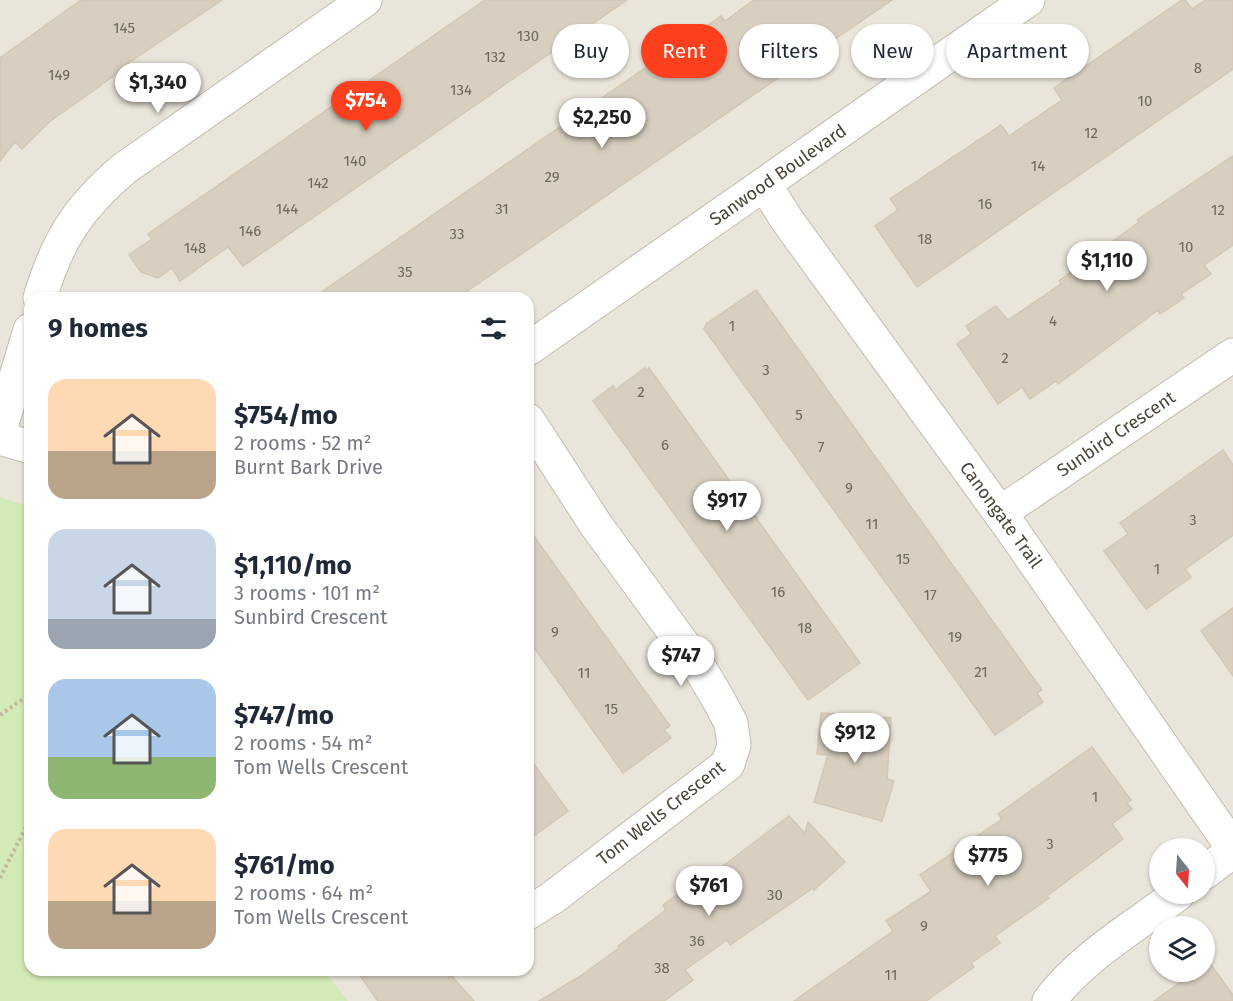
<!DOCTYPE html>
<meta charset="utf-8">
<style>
:root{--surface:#fff;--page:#f6f6f7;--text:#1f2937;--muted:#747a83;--accent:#fc3f1d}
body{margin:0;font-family:"Fira Sans",sans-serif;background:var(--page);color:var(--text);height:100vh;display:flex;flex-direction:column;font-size:22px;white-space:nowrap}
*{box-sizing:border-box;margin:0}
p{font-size:20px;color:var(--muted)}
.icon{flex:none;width:33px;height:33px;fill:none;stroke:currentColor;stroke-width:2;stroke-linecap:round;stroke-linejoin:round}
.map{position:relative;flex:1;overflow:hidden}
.drawer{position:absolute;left:24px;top:292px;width:510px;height:684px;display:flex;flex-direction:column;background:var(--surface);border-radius:18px;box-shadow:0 2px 4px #0004}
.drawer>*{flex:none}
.banner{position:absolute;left:552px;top:24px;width:570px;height:54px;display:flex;gap:12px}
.needle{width:39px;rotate:163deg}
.buttons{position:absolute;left:1149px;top:838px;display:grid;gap:12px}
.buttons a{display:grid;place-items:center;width:66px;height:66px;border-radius:50%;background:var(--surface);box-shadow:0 2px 4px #0004;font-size:30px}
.price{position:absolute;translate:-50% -51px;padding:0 14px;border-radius:21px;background:#fff;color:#222;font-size:20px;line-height:39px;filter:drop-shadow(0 2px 3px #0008)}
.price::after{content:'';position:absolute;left:50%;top:36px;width:18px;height:14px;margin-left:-9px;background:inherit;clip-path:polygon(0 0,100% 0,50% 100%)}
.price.selected{background:var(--accent);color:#fff}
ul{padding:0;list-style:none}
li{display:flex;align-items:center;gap:18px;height:150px;padding:0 24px}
li span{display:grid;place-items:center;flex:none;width:168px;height:120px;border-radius:18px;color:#555}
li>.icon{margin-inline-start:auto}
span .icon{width:72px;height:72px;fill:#fffc;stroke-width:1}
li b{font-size:26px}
h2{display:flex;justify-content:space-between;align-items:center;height:72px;padding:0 24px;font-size:26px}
.pill{padding:0 21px;border-radius:27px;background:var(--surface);box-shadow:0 2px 4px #0004;font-size:21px;line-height:54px}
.pill.selected{background:var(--accent);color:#fff}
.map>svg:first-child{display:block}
</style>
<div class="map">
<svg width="1233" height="1001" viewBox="0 0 1233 1001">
<rect width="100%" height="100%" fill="#f6f3ec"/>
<path fill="#eae5da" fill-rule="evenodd" d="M0 0H1233V1001H0ZM30 298H528V970H30ZM1160 849H1204V894H1160ZM1160 927H1204V972H1160Z"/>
<path fill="#d2eab5" d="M0 497 30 507V970L324 971 348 1001H0Z"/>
<g fill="#d8cfc1" stroke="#d3c7b4" stroke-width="1.5">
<path d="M81 0H222L121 68 122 70 48 123 22 149 15 142 0 161V58Z"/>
<path d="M485 0H627L243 266 228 247 180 281 172 268 158 278 141 272 129 255 152 239 148 234Z"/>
<path d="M754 0H892L457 298H313L658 59 721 16 725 21Z"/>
<path d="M1182 0H1185L1192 9 1206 0H1233V69L917 287 875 226 898 210 890 199 1001 125 1009 136 1062 100 1054 88Z"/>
<path d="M1233 156V245L1204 265 1211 274 1181 294 1184 298 1160 314 1158 310 1058 384 1056 381 1030 399 1022 387 998 404 957 344 971 334 966 326 996 306 1008 320 1061 284 1059 281 1139 222 1137 220Z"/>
<path d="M756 290 1042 690 1037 693 1043 702 995 735 704 329 706 324Z"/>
<path d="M645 368 646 371 649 368 860 663 808 700 593 401 613 386 615 390Z"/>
<path d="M1223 450 1233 465V535L1185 569 1191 577 1146 609 1104 551 1128 534 1120 523Z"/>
<path d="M528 528 670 726 664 730 671 738 623 773 528 639Z"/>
<path d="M1233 608V676L1201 631Z"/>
<path d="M821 713 891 718 887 779 894 781 882 821 814 802 828 755 817 754Z"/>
<path d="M1092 747 1131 800 1127 803 1132 809 1112 824 1123 839 1047 896 1049 898 995 936 1000 943 971 963 974 967 926 1001H794L893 931 886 921 931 891 920 875 1002 819 998 814Z"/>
<path d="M528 756 568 811 528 840Z"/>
<path d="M789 816 805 833 808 822 845 862 814 890 813 888 730 945 727 940 685 970 693 980 664 1001H539L582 975 619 948 618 946 666 910 663 905 713 869 715 872Z"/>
<path d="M1209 962 1233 995V1001H1154L1195 972H1204V965Z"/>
<path d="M356 970H446L474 1001H378Z"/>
</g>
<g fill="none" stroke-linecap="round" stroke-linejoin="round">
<defs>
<g id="minor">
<path d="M765 185 787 220 1008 524 1233 848"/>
<path d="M40 298C57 241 78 207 125 168L365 0"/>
<path d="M528 349 1028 0"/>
<path d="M528 420 596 525 696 662 717 697 731 723 734 745 728 764 552 898 528 913"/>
<path d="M0 430 30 330"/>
<path d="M0 438 30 447"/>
<path d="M1000 513 1233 355"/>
<path d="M1204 873 1233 851"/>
<path d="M1049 1001C1083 956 1133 928 1178 894"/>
</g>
</defs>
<use href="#minor" stroke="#c2bbae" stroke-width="35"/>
<g stroke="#c4b79f" stroke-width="4" stroke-dasharray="3 3" stroke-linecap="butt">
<path d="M0 715 30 694"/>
<path d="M0 878 30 819"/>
</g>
<use href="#minor" stroke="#fff" stroke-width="33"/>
</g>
<g text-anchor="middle" stroke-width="4.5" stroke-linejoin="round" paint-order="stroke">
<g font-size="15" fill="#6e675b">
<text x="124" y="33">145</text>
<text x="528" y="41">130</text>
<text x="495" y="62">132</text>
<text x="1198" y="73">8</text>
<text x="59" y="80">149</text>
<text x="461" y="95">134</text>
<text x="1145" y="106">10</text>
<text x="1091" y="138">12</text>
<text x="355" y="166">140</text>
<text x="1038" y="171">14</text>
<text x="552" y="182">29</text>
<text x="318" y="188">142</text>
<text x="985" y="209">16</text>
<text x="287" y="214">144</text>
<text x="502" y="214">31</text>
<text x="1218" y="215">12</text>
<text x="250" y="236">146</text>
<text x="457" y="239">33</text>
<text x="925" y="244">18</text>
<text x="1186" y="252">10</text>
<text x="195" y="253">148</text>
<text x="405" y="277">35</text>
<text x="1053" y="326">4</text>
<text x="732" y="331">1</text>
<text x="1005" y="363">2</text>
<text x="766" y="375">3</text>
<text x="641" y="397">2</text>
<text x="799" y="420">5</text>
<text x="665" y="450">6</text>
<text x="821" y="452">7</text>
<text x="849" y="493">9</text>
<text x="1193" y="525">3</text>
<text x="872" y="529">11</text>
<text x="903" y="564">15</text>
<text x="1157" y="574">1</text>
<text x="778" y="597">16</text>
<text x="930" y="600">17</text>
<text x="805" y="633">18</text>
<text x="555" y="637">9</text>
<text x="955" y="642">19</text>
<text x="981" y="677">21</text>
<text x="584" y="678">11</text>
<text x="611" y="714">15</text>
<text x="1095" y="802">1</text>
<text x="1050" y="849">3</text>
<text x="775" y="900">30</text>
<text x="924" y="931">9</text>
<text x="697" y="946">36</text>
<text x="662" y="973">38</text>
<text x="891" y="980">11</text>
</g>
<g font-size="18" fill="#4b4439" stroke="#fff">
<text transform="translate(778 175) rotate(-35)" y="6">Sanwood Boulevard</text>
<text transform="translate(1116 434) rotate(-34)" y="6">Sunbird Crescent</text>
<text transform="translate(1001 515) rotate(54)" y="6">Canongate Trail</text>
<text transform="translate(661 813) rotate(-38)" y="6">Tom Wells Crescent</text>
</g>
</g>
</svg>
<div class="buttons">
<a><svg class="needle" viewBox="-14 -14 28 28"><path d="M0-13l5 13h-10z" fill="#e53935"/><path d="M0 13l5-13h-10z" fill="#747a83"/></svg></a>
<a><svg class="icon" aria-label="layers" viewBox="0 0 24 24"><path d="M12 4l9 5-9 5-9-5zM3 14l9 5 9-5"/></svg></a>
</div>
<b class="price" style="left:158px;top:114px">$1,340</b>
<b class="price selected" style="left:366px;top:132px">$754</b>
<b class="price" style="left:602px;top:149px">$2,250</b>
<b class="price" style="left:1107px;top:292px">$1,110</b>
<b class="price" style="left:727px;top:532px">$917</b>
<b class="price" style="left:681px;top:687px">$747</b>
<b class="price" style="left:855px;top:764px">$912</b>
<b class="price" style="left:988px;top:887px">$775</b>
<b class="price" style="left:709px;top:917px">$761</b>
<div class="banner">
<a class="pill">Buy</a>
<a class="pill selected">Rent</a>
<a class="pill">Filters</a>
<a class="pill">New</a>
<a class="pill">Apartment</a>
</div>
<section class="drawer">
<h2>9 homes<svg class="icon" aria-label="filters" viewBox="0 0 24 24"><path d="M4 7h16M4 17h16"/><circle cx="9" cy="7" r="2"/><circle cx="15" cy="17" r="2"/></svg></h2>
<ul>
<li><span style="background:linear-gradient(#ffd9b3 60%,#b9a48a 0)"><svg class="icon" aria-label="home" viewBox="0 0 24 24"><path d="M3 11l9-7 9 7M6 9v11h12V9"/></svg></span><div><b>$754/mo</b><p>2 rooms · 52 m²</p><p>Burnt Bark Drive</p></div></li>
<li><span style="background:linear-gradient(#c9d6e8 75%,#9aa5b1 0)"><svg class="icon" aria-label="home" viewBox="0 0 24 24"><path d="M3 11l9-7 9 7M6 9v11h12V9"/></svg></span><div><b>$1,110/mo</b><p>3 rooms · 101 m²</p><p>Sunbird Crescent</p></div></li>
<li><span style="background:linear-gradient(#a9c7e8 65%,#8fb573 0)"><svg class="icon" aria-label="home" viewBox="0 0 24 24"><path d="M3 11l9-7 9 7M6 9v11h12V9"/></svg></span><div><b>$747/mo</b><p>2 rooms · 54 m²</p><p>Tom Wells Crescent</p></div></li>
<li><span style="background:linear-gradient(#ffd9b3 60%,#b9a48a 0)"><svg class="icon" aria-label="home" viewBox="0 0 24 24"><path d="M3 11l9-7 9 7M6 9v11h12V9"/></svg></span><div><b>$761/mo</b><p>2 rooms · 64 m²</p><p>Tom Wells Crescent</p></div></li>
</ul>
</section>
</div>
